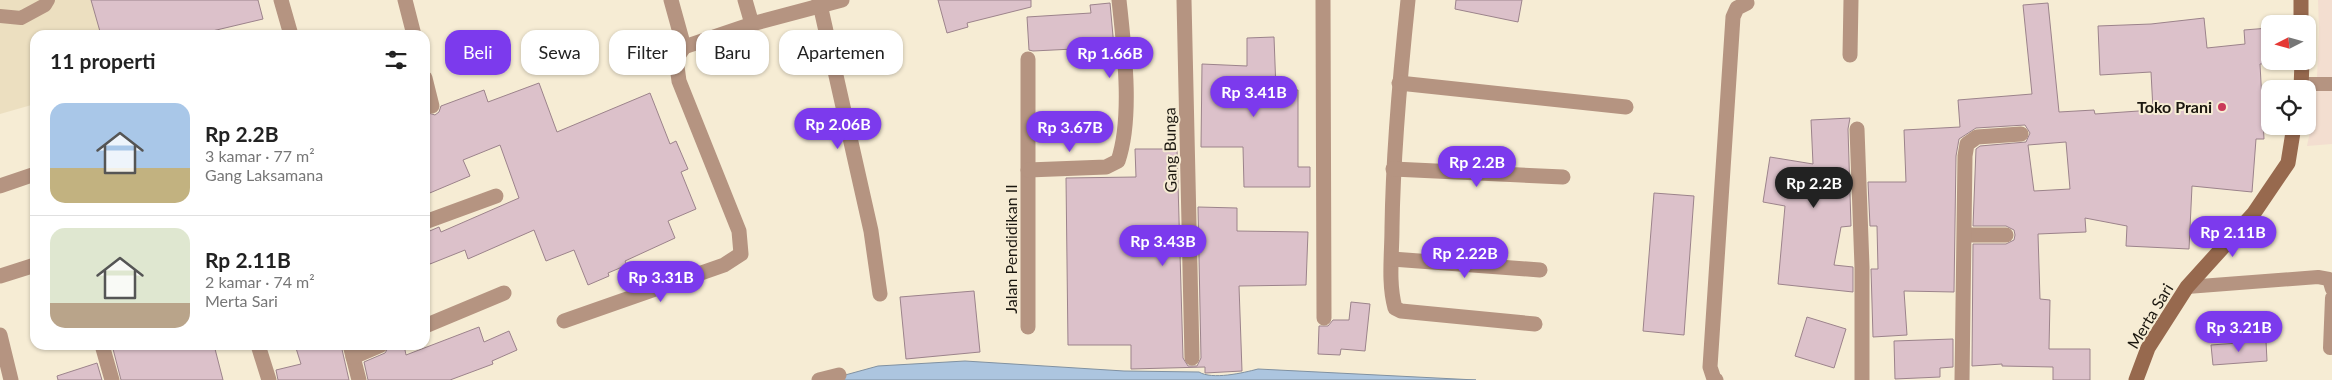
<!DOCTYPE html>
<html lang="id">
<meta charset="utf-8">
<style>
:root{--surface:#fff;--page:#f6f6f6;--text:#222;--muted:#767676;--line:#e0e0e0;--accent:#7c3aed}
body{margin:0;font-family:Lato,sans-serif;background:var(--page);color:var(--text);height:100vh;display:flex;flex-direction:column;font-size:19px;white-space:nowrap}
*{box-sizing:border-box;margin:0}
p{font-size:16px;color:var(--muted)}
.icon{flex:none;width:28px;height:28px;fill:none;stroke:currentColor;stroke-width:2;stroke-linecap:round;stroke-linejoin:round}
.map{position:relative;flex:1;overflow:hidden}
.details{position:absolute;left:30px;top:30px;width:400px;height:320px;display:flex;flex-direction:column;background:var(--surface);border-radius:15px;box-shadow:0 1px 4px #0004}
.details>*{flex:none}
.hud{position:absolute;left:445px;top:30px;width:475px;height:45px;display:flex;gap:10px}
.needle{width:32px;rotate:264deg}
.tools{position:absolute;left:2261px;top:15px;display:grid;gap:10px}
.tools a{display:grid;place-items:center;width:55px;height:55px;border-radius:10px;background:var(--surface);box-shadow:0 1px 4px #0004;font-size:25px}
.price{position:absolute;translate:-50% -42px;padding:0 11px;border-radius:18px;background:var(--accent);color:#fff;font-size:16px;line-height:32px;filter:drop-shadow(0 1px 2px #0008)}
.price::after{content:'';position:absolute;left:50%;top:30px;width:15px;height:11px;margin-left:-8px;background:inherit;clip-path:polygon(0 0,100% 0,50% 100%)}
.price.on{background:#222;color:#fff}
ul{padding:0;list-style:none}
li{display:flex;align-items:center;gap:15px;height:125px;padding:0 20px}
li+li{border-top:1px solid var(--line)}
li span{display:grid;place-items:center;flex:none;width:140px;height:100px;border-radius:15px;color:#555}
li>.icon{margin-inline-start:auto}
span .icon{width:60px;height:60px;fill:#fffc;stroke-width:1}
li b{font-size:21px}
h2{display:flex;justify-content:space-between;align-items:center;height:60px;padding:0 20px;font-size:21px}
.chip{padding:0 18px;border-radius:15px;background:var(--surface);box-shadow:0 1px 4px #0004;font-size:18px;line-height:45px}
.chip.on{background:var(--accent);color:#fff}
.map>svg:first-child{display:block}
</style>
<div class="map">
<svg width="2332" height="380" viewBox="0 0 2332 380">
<rect width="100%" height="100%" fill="#f6ecd4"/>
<path fill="#f3ded0" d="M2318 0H2332V144L2307 146 2316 102 2319 30Z"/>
<path fill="#ecdfc0" d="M0 0H153L163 35H35V104L0 114Z"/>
<path fill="#acc5df" stroke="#8091a1" d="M965 361 1124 371 1199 372C1212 380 1243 373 1258 369L1476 380H827L878 366Z"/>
<g fill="#dcc1ca" stroke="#9c838b" fill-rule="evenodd">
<path d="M91 0H258L263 19 208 32 209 35H101Z"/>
<path d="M938 0H1031V7L967 23 968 27 947 33Z"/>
<path d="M1456 0H1522L1518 22 1455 9Z"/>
<path d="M1110 3 1114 47 1033 51 1029 50 1027 17 1091 13 1090 5Z"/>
<path d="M2048 3 2059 112 2094 110 2095 114 2153 110 2151 72 2100 75 2098 26 2151 24 2204 18 2207 48 2245 44 2244 30 2269 28 2270 63 2260 64 2264 139H2256L2252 192 2192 186 2189 249 2126 246 2127 226 2085 218 2086 232 2038 234 2040 299 2050 300 2049 349H2090V380H2053V367L2002 366V364L1972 366 1973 244H2006L2014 240 2015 235 2014 230 2006 226H1973L1976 149 1980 146 2026 142 2030 133 2025 125 1976 128 1959 139 1956 156 1954 292 1904 291 1907 335 1873 337 1871 269H1878L1877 226H1870L1868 182H1906L1904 130 1960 127 1958 100 2032 94 2023 5ZM2066 142 2070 189 2034 191 2028 145Z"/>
<path d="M1274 37 1276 90H1298V167H1310V187H1244L1243 147H1201L1202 64 1247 66V38Z"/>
<path d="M539 83 557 132 650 93 670 144 676 141 688 169 681 172 696 209 668 221 675 238 625 261 627 265 608 273 609 276 588 285 574 250 546 261 534 230 468 259 465 250 430 264 425 250V233L439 227 441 232 519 198 500 145 463 160 470 176 425 195V112L435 115 439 112 441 106 484 90 488 102Z"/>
<path d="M1850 118 1848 129 1851 226 1841 227 1834 265 1853 267V292L1778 284 1785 206 1763 202 1770 157 1813 164 1811 120Z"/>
<path d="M1135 149H1177L1183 358 1188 366H1197L1201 358 1198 207 1237 208V231L1308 232 1306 285 1239 286 1242 371 1205 373V367L1131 369V345H1068L1066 178 1136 177Z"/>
<path d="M1654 193 1694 196 1684 335 1643 331Z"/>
<path d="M974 291 980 352 906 359 900 297Z"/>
<path d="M1351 302 1370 304 1365 351 1341 349 1340 355 1318 354 1319 326H1328L1333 320H1349Z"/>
<path d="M1807 317 1846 329 1834 368 1795 356Z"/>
<path d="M479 327 484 342 509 331 517 350 492 361 493 364 450 380H368L364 362 385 353 390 345H404L406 355Z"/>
<path d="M1953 339V367L1940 368V377L1895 379 1894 341Z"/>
<path d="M2266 341 2267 361 2213 365 2211 345Z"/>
<path d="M112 345H214L223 380H121Z"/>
<path d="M295 345H341L349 380H278L276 370 301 364Z"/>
<path d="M97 363 102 380H58L57 376Z"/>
</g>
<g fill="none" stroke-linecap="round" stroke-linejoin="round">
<g stroke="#b59481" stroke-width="14">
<path d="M0 16 21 18 45 5 48 0"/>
<path d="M2302 84H2332"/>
<path d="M2187 287 2318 277 2329 279 2332 289"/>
<path d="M2330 348 2332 298"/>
</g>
<g stroke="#b59481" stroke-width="15">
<path d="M281 0 291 35"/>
<path d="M405 0 414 35"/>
<path d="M745 0 752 24"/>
<path d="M819 0 871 231 880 294"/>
<path d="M1184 0 1192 358"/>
<path d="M1323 0 1324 318"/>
<path d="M1408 0C1400 76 1393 152 1392 228 1392 254 1388 283 1395 308L1401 311 1535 324"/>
<path d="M684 47 752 24 842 0"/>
<path d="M1850 55 1851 0"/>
<path d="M1028 59V327"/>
<path d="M425 78 432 106"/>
<path d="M1399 83 1626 107"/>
<path d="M1857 129 1862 267V380"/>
<path d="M1393 169 1563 177"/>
<path d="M1028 170 1106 167 1118 161C1133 117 1124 47 1119 0"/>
<path d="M0 186 35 174"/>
<path d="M425 222 496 196"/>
<path d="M1965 235H2006"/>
<path d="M1392 259 1540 270"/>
<path d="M0 276 35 265"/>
<path d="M564 321 724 265 741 254 739 231 679 81 676 59 684 47 671 0"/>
<path d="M425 326 504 293"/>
<path d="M0 335 11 380"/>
<path d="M102 345 112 380"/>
<path d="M258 345 269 380"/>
<path d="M350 345 359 380"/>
<path d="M353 357 381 345"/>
<path d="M819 380 839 375"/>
<path d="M1716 380 1714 379 1710 367 1733 17 1737 8 1747 3"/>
<path d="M1962 380 1965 156 1967 144 1977 137 2021 134"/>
</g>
<g stroke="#97694e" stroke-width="15">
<path d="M2301 0V24"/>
<path d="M2301 89 2302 61"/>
<path d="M2136 380 2148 348 2187 287 2254 213 2288 163 2294 126"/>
</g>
</g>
<circle fill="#ca3a58" stroke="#f6ecd4" stroke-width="2" cx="2222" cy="107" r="5"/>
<g text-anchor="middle" stroke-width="4" stroke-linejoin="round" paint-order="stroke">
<g font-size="16" font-weight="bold" fill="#1b170f" stroke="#f6ecd4" text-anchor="end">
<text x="2212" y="113">Toko Prani</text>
</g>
<g font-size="16" fill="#1b170f" stroke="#f6ecd4">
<text transform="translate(1170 150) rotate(-91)" y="6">Gang Bunga</text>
<text transform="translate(1011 249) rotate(-90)" y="6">Jalan Pendidikan II</text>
<text transform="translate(2150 316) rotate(-59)" y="6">Merta Sari</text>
</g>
</g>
</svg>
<div class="tools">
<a><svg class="needle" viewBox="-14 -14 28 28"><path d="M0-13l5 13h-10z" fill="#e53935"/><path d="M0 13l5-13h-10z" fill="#767676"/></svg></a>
<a><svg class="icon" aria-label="locate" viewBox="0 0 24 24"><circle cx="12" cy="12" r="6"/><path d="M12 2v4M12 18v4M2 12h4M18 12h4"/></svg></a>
</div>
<b class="price" style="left:1110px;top:79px">Rp 1.66B</b>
<b class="price" style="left:1254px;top:118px">Rp 3.41B</b>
<b class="price" style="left:838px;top:150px">Rp 2.06B</b>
<b class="price" style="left:1070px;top:153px">Rp 3.67B</b>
<b class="price" style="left:1477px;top:188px">Rp 2.2B</b>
<b class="price on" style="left:1814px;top:209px">Rp 2.2B</b>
<b class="price" style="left:2233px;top:258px">Rp 2.11B</b>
<b class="price" style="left:1163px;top:267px">Rp 3.43B</b>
<b class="price" style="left:1465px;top:279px">Rp 2.22B</b>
<b class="price" style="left:661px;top:303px">Rp 3.31B</b>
<b class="price" style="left:2239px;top:353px">Rp 3.21B</b>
<div class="hud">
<a class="chip on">Beli</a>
<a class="chip">Sewa</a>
<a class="chip">Filter</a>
<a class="chip">Baru</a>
<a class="chip">Apartemen</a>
</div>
<section class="details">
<h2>11 properti<svg class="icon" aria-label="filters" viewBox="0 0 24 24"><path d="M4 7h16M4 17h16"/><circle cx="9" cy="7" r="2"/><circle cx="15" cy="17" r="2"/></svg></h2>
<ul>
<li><span style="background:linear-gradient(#a9c7e8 65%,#c2b280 0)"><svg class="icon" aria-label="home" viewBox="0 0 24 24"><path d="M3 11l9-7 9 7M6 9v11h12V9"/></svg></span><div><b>Rp 2.2B</b><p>3 kamar · 77 m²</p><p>Gang Laksamana</p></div></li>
<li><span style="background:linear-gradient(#dfe7d0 75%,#b9a48a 0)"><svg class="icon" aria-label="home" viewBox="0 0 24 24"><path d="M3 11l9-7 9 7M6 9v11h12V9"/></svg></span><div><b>Rp 2.11B</b><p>2 kamar · 74 m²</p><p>Merta Sari</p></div></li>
</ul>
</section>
</div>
